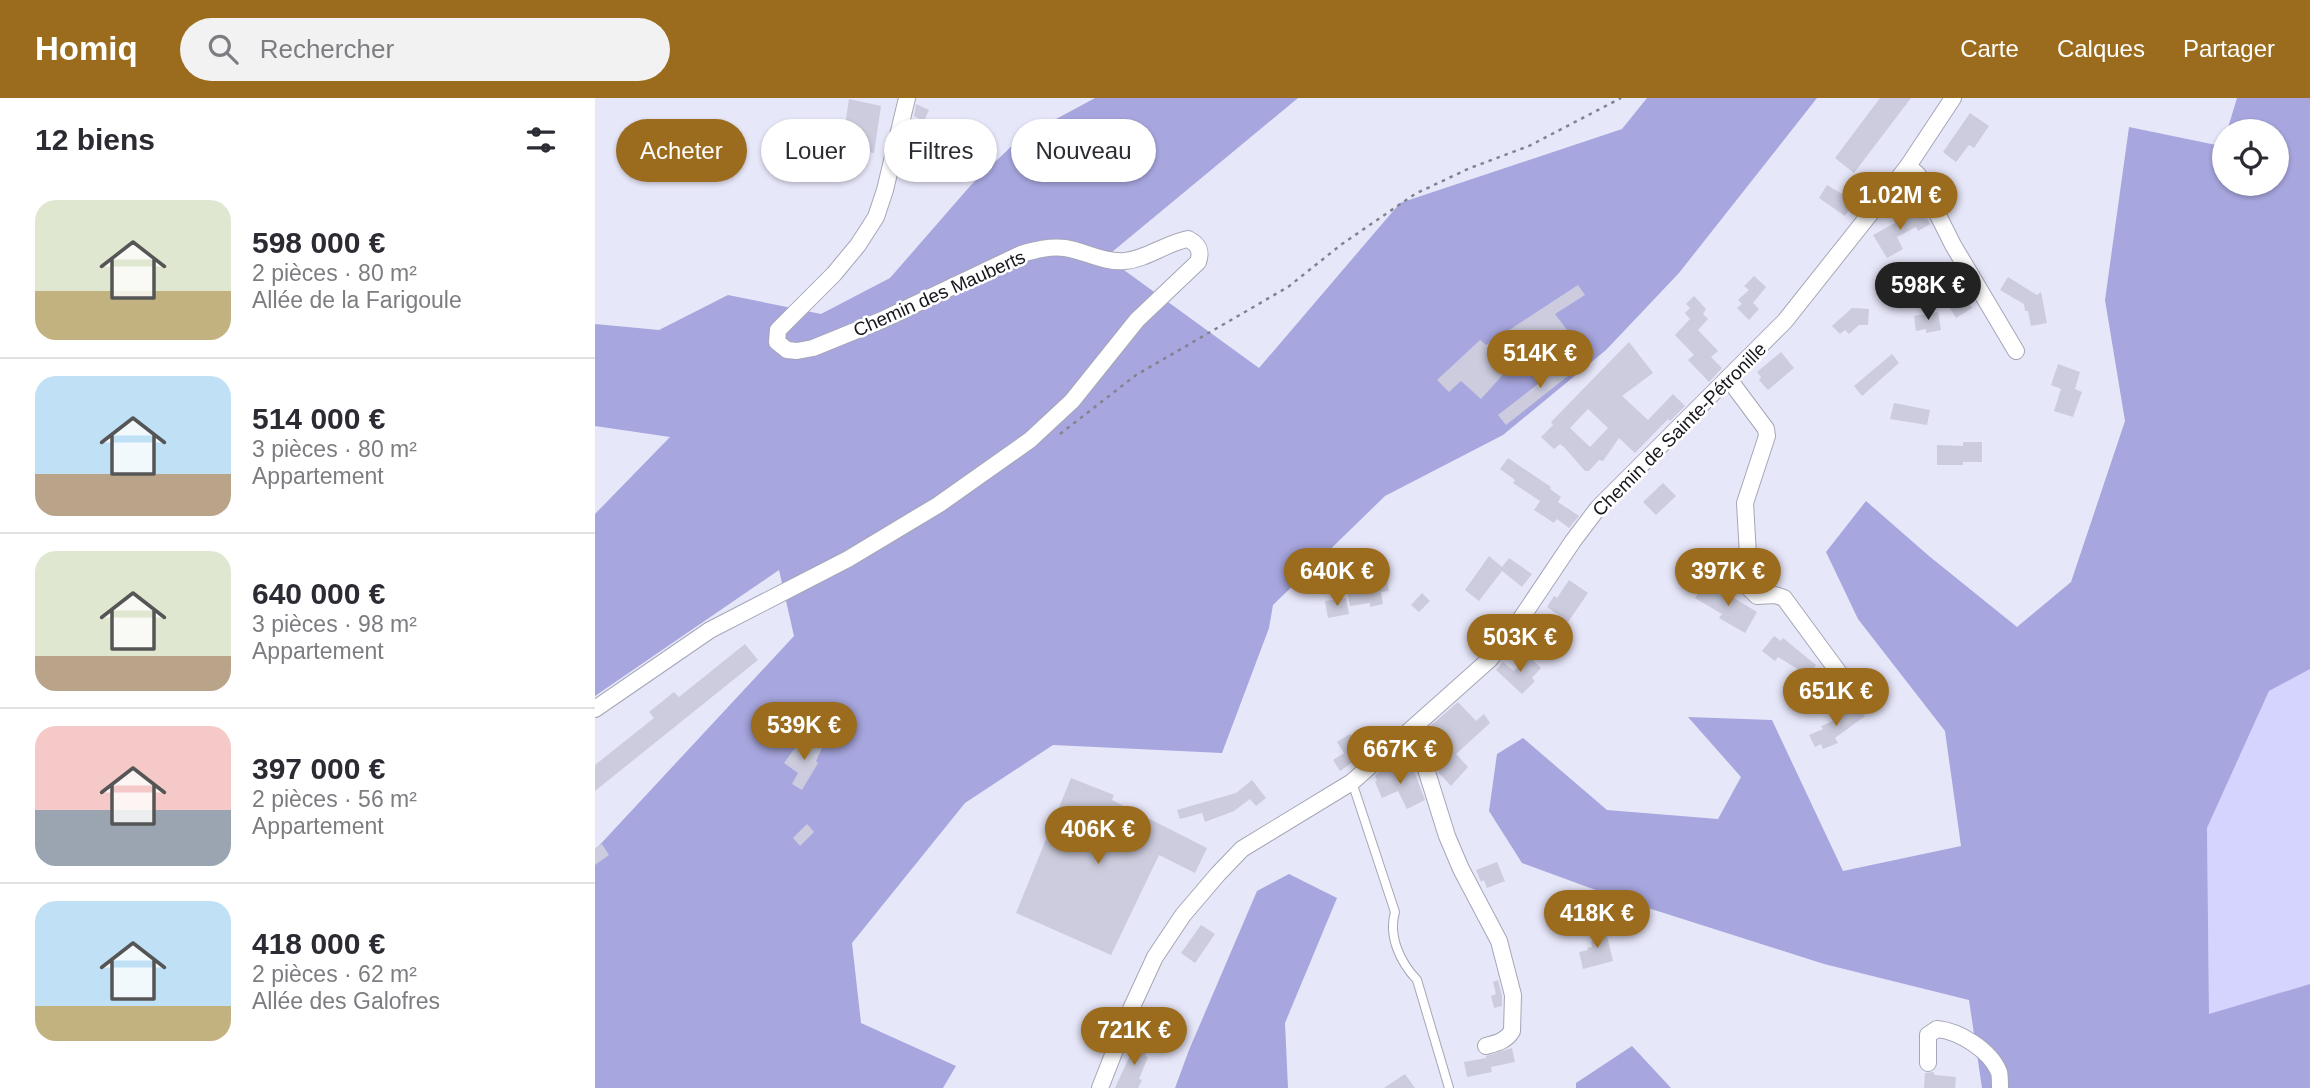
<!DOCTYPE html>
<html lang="fr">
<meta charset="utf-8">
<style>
:root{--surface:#fff;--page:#f2f2f3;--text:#2b2b33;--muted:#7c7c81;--line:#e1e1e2;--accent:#9b6c1d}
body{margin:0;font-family:Arial,sans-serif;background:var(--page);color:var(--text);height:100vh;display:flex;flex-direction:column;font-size:26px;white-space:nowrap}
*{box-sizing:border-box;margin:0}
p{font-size:23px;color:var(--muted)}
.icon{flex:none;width:38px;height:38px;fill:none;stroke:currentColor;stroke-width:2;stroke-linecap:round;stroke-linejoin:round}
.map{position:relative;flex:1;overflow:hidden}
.sheet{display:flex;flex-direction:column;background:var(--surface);width:595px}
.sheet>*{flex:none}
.top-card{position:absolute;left:21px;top:21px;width:665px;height:63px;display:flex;gap:14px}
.fabs{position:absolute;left:1617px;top:21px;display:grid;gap:14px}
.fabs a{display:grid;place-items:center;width:77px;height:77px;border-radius:50%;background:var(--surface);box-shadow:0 2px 5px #0004;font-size:35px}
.price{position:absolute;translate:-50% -60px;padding:0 16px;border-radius:24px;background:var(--accent);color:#fff;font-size:23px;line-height:46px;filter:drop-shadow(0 2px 4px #0008)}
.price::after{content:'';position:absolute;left:50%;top:42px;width:21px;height:16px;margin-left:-10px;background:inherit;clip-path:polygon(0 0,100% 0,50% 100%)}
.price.selected{background:#222;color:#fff}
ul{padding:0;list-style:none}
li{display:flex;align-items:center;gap:21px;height:175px;padding:0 35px}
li+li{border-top:2px solid var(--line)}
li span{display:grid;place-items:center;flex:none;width:196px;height:140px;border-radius:21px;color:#555}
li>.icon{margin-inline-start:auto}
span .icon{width:84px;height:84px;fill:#fffc;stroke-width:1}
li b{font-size:30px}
h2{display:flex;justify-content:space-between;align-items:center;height:84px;padding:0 35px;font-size:30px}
.chip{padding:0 24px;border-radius:32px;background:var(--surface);box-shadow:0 2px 5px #0004;font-size:24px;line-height:63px}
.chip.selected{background:var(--accent);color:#fff}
header{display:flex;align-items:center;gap:42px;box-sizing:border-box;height:98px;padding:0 35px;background:var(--accent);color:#fff}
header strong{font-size:33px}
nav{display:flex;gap:38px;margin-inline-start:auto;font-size:24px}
.search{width:490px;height:63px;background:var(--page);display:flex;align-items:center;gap:18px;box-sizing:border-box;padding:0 24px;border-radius:38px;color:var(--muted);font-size:26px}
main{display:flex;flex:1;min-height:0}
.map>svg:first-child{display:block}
</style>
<header>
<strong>Homiq</strong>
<div class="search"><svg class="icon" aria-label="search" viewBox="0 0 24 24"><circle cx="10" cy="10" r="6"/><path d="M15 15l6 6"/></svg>Rechercher</div>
<nav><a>Carte</a><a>Calques</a><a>Partager</a></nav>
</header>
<main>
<section class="sheet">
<h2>12 biens<svg class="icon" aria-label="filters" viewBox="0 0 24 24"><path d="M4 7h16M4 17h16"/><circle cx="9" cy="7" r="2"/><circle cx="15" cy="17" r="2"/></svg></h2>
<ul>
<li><span style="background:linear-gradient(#dfe7d0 65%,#c2b280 0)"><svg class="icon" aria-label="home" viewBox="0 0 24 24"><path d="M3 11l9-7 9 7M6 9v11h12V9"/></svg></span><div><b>598 000 €</b><p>2 pièces · 80 m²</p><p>Allée de la Farigoule</p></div></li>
<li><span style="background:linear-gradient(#bfe0f5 70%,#b9a48a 0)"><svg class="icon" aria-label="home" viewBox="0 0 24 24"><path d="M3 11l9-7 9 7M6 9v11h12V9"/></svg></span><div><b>514 000 €</b><p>3 pièces · 80 m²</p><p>Appartement</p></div></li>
<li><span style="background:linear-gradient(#dfe7d0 75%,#b9a48a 0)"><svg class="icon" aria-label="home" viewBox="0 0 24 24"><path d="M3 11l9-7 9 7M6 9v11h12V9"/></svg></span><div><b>640 000 €</b><p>3 pièces · 98 m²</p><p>Appartement</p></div></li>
<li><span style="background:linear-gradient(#f6c9c9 60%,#9aa5b1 0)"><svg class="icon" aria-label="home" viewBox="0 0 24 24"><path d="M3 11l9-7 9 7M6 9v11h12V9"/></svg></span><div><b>397 000 €</b><p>2 pièces · 56 m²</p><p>Appartement</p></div></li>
<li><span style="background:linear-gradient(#bfe0f5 75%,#c2b280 0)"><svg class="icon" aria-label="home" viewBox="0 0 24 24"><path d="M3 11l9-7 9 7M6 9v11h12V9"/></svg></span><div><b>418 000 €</b><p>2 pièces · 62 m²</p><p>Allée des Galofres</p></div></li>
</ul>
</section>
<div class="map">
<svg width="1715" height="990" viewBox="0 0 1715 990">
<rect width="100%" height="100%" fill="#e7e7fa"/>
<path fill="#d4d4fe" d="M1715 571V886L1614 917 1612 730 1674 593Z"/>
<g fill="#a7a6de">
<path d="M500 0H703L511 159 664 270 805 105 1027 31 1052 0H1222L1084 175 1011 252 908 337 790 398 678 507 674 530 627 655 458 647 370 705 257 845 266 925 361 968 348 990H0V752L199 538 184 472 0 598V416L75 339 0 328V226L64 232 133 197 226 216 295 180 376 87 424 41Z"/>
<path d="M1642 0H1715V571L1674 593 1612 730 1614 916 1715 886V990H1387L1374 902 1229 866 1028 802 927 765 894 713 902 656 928 640 1012 712 1123 721 1146 679 1093 619 1177 622 1248 773 1366 748 1350 633 1263 521 1231 454 1271 403 1334 458 1422 529 1476 484 1530 323 1510 202 1534 29 1626 48 1629 41V86H1682V33H1632Z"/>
<path d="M694 776 742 800 690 925 693 990H580L594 952 662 793Z"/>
<path d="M1037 948 1076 990H981V985Z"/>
</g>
<g fill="#ccccde" fill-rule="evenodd">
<path d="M1285 0H1316L1259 75 1240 60Z"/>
<path d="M254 1 286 8 279 55 265 53 267 37 249 34Z"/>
<path d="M321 6 334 12 329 23 319 18Z"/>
<path d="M1375 15 1394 28 1379 50 1374 47 1361 64 1348 54Z"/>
<path d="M319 38 351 44 348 61 316 55Z"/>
<path d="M1232 87 1254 100 1251 105 1256 108 1250 118 1224 100Z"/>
<path d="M1326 110 1335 126 1323 133 1321 129 1302 139 1308 151 1292 160 1278 137 1300 125 1299 123Z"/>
<path d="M1159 178 1171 189 1158 205 1164 211 1154 222 1142 210 1147 206 1143 202 1154 192 1149 188Z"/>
<path d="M1413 179 1442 197 1446 194 1452 225 1436 228 1433 213H1430L1429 206 1405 192Z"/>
<path d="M1357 184 1365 197 1368 195 1377 210 1361 220 1352 205 1356 202 1348 190Z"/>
<path d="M983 187 990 197 960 216 972 232 914 270 886 301 866 283 854 294 842 282 885 242 891 247Z"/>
<path d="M1099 198 1111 211 1108 216 1113 221 1103 232 1123 253 1116 259 1127 270 1114 284 1093 262 1099 257 1080 237 1095 221 1090 215 1095 210 1091 206Z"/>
<path d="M1257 210 1274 211 1273 227H1264L1254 236 1250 232 1245 236 1237 228Z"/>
<path d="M1343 214 1346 232 1331 235V231L1321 233 1319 218Z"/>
<path d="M1034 244 1058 275 1027 298 1053 322 1078 296 1090 308 1075 323 1073 321 1040 355 1024 340 1008 363 1004 362 994 373H990L969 349 965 346 959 351 946 339 958 327 956 324ZM993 311 1013 330 995 349 975 330Z"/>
<path d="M1186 254 1199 270 1173 292 1164 282 1166 279 1162 274Z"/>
<path d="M1297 256 1304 265 1267 298 1259 288Z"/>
<path d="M980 257 987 267 911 327 903 317Z"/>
<path d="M1463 266 1485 274 1480 291 1487 294 1478 319 1459 313 1466 291 1456 287Z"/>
<path d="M1299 305 1335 312 1332 327 1295 321Z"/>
<path d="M1368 344H1387V364H1368V367H1342V347L1368 348Z"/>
<path d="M913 360 956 389 955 391 966 399 963 404 984 418 974 430 962 421 959 425 939 412 945 403 918 385 920 382 905 371Z"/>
<path d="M1068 385 1081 398 1061 417 1048 404Z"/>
<path d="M894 458 907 469 914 460 937 476 927 489 907 473 884 503 870 492Z"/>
<path d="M791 477 794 493 786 494 788 506 775 509V505L755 508 752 491 772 488 770 480Z"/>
<path d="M974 482 993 495 973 524 952 509 959 498 962 500Z"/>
<path d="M1108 488 1114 492 1115 489 1128 496 1129 494 1162 514 1150 535 1124 520 1127 516 1100 500Z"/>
<path d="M827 495 835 503 824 514 816 507Z"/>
<path d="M751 500 754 516 733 520 730 503Z"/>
<path d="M1179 538 1186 543 1188 540 1221 567 1214 578 1183 559 1180 563 1167 553Z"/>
<path d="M150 546 163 562 0 693V667L59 620 54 614 79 594 84 599Z"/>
<path d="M933 558 946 570 937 580 940 583 927 596 901 572 908 564 919 573Z"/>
<path d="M863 604 881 623 889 616 895 625 861 656 873 669 856 688 843 674 833 654 839 650 832 641 838 636 833 630Z"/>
<path d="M1261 607 1270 618 1240 640 1243 645 1228 651 1226 646 1220 649 1214 637 1228 631 1226 628 1236 624 1250 611 1252 614Z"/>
<path d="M755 636 757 638 760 636 764 642 772 637 779 649 745 673 738 662 749 655 742 644Z"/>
<path d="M211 640 228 648 221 663 223 665 207 692 197 686 203 675 189 665 202 647 207 651Z"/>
<path d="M817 668 830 702 812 711 803 693 787 700 780 684 782 682 780 678 789 669 799 675Z"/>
<path d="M476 680 519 697 517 702 612 750 600 775 564 757 516 857 421 815Z"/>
<path d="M657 682 671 700 661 708 655 701 639 713 610 724 607 715 585 721 582 712 641 695Z"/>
<path d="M212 726 219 734 205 748 198 740Z"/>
<path d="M7 746 14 757 0 767V750Z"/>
<path d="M902 764 910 783 892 790 889 782 886 784 881 772Z"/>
<path d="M1009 826 1018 863 988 871 984 854 993 852 992 850 997 849 996 843 1001 842 998 829Z"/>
<path d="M606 827 620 836 600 865 586 855Z"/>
<path d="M903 882 907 898V908L899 910 896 898 901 896 898 884Z"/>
<path d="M542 942 554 947 550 958 553 959 544 981 547 982 543 990H520Z"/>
<path d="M917 950 920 964 896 969 897 974 872 979 869 964 891 960V958Z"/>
<path d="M1338 974 1340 977 1361 979 1360 990H1329L1330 975Z"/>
<path d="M810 976 820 990H789Z"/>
</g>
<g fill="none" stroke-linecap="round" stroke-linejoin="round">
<defs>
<path id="lane" d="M757 684 800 814C793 838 805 864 822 882L854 990"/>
<g id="street">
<path d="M1313 68 1323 77 1358 147 1421 253"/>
<path d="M1133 280 1171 331 1172 338 1150 405 1155 491 1162 498 1180 497 1189 500 1250 583"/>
<path d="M0 611 115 532 253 461 343 407 435 342 477 303 542 222 603 164C607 153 603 146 593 141 571 145 552 161 530 163 509 165 490 153 470 150 455 148 440 152 426 156L287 222 218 250 202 253 192 252 182 244 183 232 239 176 263 147 281 119 290 92 312 0"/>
<path d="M812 636 831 671 852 738 866 771 904 843 918 897 917 933C911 943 902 945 891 948"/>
<path d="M1333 965V937L1342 931C1364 933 1395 952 1404 974 1405 978 1405 985 1405 990"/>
<path d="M505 990 536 911 560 859 588 817 623 776 647 751 757 684 895 561 927 519 978 443 1003 410 1190 223 1313 68 1358 0"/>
</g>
</defs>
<use href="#lane" stroke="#a5a6b7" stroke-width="10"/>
<use href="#street" stroke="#a5a6b7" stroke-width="18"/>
<path stroke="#838390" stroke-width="2.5" stroke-dasharray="3.5 5" stroke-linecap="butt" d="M465 336 541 277 693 189 747 146 820 96 875 70 934 48 1026 0"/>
<use href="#lane" stroke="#fff" stroke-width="8"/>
<use href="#street" stroke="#fff" stroke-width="16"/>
</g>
<g text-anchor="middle" stroke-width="5" stroke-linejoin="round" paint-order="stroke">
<g font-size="19" fill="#17171e" stroke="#fff">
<text transform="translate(344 195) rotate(-24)" y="7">Chemin des Mauberts</text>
<text transform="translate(1084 331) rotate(-45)" y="7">Chemin de Sainte-Pétronille</text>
</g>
</g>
</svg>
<div class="fabs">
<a><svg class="icon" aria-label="locate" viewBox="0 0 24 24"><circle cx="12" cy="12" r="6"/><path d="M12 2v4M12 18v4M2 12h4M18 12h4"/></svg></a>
</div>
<b class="price" style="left:1305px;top:134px">1.02M €</b>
<b class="price selected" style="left:1333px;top:224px">598K €</b>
<b class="price" style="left:945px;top:292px">514K €</b>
<b class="price" style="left:742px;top:510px">640K €</b>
<b class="price" style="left:1133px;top:510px">397K €</b>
<b class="price" style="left:925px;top:576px">503K €</b>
<b class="price" style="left:1241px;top:630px">651K €</b>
<b class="price" style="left:209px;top:664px">539K €</b>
<b class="price" style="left:805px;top:688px">667K €</b>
<b class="price" style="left:503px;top:768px">406K €</b>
<b class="price" style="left:1002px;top:852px">418K €</b>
<b class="price" style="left:539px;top:969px">721K €</b>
<div class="top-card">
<a class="chip selected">Acheter</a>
<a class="chip">Louer</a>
<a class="chip">Filtres</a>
<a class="chip">Nouveau</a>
</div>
</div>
</main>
